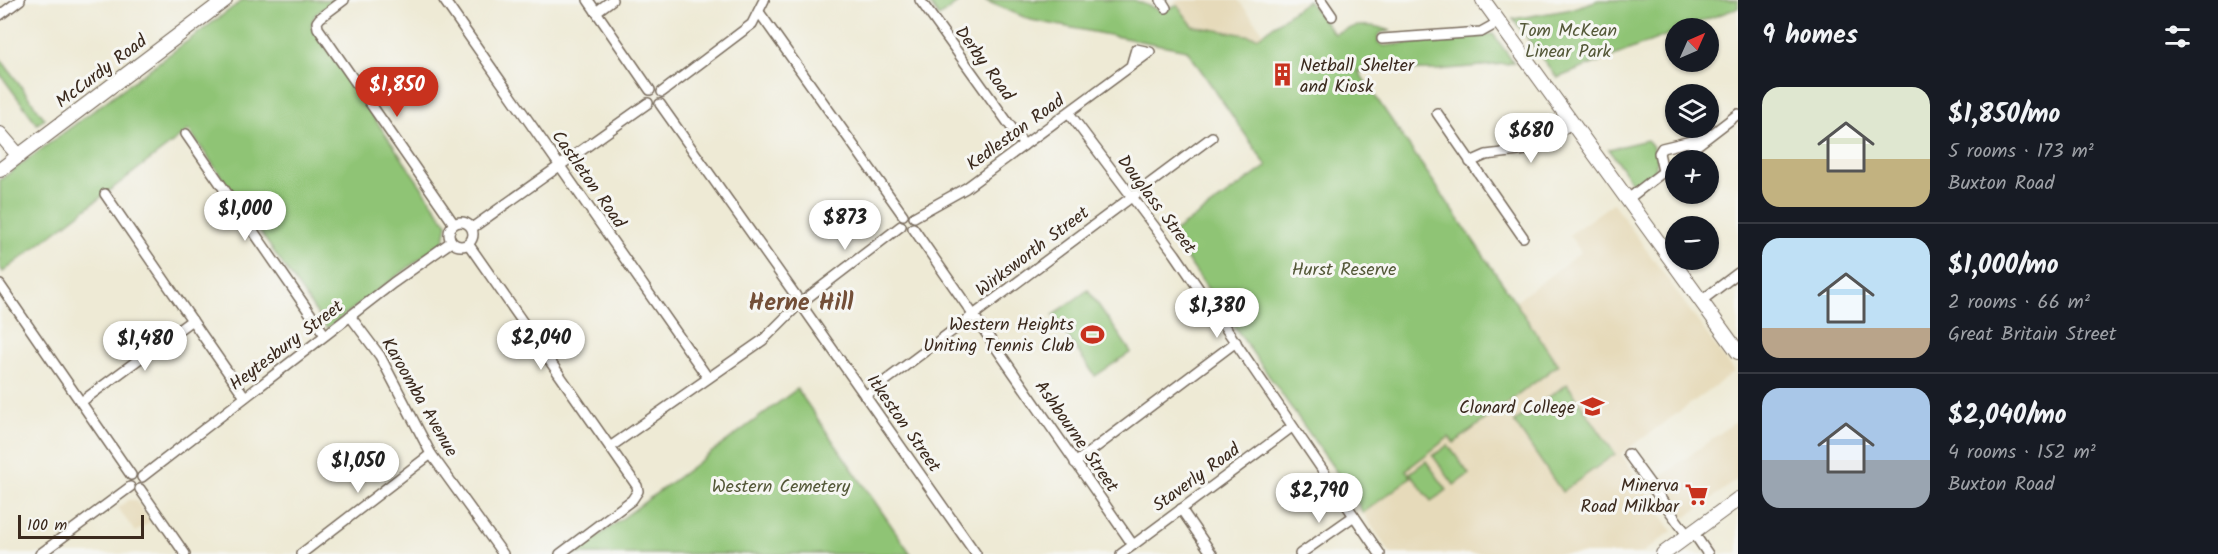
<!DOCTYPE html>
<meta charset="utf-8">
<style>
:root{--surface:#171b24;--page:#20242c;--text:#f1f3f6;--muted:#9ea1a6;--line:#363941;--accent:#c8321e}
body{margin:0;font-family:Kalam,sans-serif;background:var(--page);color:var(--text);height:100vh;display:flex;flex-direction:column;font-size:22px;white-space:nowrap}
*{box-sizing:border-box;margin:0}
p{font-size:20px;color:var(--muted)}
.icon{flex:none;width:33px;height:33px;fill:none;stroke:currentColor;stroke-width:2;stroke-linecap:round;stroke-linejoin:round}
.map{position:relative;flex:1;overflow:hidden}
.drawer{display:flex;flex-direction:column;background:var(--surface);width:480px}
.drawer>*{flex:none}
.needle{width:39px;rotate:45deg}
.controls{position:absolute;left:1665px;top:18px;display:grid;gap:12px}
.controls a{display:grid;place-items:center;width:54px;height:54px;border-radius:50%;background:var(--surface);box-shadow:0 2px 4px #0004;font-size:30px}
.scale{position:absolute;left:18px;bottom:15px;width:126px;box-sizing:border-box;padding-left:6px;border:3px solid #3b2a1e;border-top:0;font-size:16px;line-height:21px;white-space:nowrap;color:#3b2a1e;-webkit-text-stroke:4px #f6f6f2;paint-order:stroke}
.price{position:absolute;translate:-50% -51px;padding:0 14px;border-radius:21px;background:#fff;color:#222;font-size:20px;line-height:39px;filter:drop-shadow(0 2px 3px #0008)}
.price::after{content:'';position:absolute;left:50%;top:36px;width:18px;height:14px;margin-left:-9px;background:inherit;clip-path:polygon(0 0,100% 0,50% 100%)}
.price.active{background:var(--accent);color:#fff}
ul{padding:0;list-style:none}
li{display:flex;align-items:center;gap:18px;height:150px;padding:0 24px}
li+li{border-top:2px solid var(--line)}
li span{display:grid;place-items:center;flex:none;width:168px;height:120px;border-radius:18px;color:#555}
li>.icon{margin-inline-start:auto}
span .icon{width:72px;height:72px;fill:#fffc;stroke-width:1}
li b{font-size:26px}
h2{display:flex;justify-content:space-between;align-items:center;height:72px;padding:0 24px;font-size:26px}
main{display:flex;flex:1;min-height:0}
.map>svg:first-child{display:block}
</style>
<main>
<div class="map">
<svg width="1738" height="554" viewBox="0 0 1738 554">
<rect width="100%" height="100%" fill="#f6f6f2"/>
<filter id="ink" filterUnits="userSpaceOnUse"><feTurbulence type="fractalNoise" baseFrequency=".0167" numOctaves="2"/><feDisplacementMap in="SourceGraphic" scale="12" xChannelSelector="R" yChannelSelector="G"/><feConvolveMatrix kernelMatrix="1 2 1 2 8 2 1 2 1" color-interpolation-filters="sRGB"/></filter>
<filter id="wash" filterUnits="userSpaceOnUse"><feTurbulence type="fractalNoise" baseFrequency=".008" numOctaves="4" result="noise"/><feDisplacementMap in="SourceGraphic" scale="24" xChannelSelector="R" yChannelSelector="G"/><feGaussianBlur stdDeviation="1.35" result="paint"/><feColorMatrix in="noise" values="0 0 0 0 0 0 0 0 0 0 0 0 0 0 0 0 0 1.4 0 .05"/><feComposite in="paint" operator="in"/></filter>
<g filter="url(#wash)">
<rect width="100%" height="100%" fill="#eeead5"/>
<g fill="#e6daba">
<path d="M1174 0H1238L1264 33 1258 37 1193 26Z"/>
<path d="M1613 203 1734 372 1621 454 1672 531 1641 554H1391L1363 513 1410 477 1406 470 1450 437 1454 442 1558 365 1515 302 1581 252 1569 235Z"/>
<path d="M1738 420V479L1685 518 1659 478Z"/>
<path d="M128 500H136L150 522 135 532 118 508Z"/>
</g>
<g fill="#8fc475" stroke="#65774a" stroke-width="1.5">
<path d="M243 0H336L315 15 311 26 447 224 444 241 327 328 189 130 3 272 0 268V180Z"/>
<path d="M927 0H961L939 17Z"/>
<path d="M984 0H1134L1162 11 1177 5 1193 26 1258 37 1308 0 1334 34C1354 24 1370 23 1391 31L1382 32 1378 35V42L1384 46 1493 34 1514 63 1437 70 1358 71 1558 365 1454 443 1449 437 1406 470 1411 477 1363 513 1354 497 1170 235 1267 166 1187 50 1031 20Z"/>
<path d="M1599 0H1738V8L1683 28H1676L1675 32 1557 78 1513 19 1567 10Z"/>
<path d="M0 58 45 119 37 124 0 74Z"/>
<path d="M1647 140C1656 148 1658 159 1655 171L1634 186 1609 149Z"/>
<path d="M1088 290 1131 352 1095 376 1053 315Z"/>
<path d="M1567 384 1615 454 1562 492 1514 422Z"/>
<path d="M797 389 911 554H574L592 541Z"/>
<path d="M1448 445 1469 474 1454 485 1433 456Z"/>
<path d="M1426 461 1447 490 1431 501 1410 473Z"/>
</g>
</g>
<g filter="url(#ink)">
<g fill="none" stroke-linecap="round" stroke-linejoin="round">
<defs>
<g id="street">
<path d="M344 0 320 18 317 22 318 28 454 224"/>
<path d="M444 0 708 378"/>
<path d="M588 0 650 90"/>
<path d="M920 0 1024 145"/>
<path d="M1161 0 1166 8"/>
<path d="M1321 0 1332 16"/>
<path d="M596 12 612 0"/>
<path d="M759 12 903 215"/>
<path d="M0 15 20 0"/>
<path d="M1382 39 1481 32 1499 22"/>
<path d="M662 92 752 24 764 0"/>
<path d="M660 104 796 296"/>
<path d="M1069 113 1175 254 1380 554"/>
<path d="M1437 113 1523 237"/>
<path d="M186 134 325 335"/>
<path d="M1678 160 1738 114"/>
<path d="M1470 162 1486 155 1535 149 1572 123"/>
<path d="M1663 171 1659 153 1662 148 1704 138"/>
<path d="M105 194 245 397"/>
<path d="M1628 199 1676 162"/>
<path d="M914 217 966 188 1131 66 1136 49 1150 52 1131 66"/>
<circle cx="461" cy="234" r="12"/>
<path d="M472 228 648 103"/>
<path d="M913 228 1133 545"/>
<path d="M469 245 637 486 638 491 632 500 560 554"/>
<path d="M0 285 131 475"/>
<path d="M807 298 901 226"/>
<path d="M1701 301 1738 273"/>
<path d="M805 310 976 554"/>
<path d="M350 316 380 356 431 454 503 554"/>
<path d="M865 396 1212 137"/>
<path d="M81 402 192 320"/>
<path d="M610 447 763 340 794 309"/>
<path d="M1628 454 1688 536"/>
<path d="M1075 463 1236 342"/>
<path d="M142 477 393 283 451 242"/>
<path d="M140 489 185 554"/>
<path d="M1181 509 1212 554"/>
<path d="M1693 532 1708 554"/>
<path d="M40 554 130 487"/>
<path d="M301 554 431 454"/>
<path d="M1121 554 1292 427"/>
<path d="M1300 554 1354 516"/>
</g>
<g id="secondary">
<path d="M1483 0 1738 352"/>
<path d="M0 134 19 156"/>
<path d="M0 170 225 0"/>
<path d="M1663 554 1738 499"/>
</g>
</defs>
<use href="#street" stroke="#7a6d5e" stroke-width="12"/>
<use href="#secondary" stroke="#7a6d5e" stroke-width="16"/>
<use href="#street" stroke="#fff" stroke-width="9"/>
<use href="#secondary" stroke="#fff" stroke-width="14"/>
</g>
</g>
<defs>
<symbol id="building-bare" viewBox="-9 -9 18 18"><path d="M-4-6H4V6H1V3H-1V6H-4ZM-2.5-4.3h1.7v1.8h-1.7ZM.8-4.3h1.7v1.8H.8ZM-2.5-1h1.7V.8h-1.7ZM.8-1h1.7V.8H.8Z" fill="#c8321e" stroke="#f6f6f2" stroke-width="2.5" paint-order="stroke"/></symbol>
<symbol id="stadium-bare" viewBox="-9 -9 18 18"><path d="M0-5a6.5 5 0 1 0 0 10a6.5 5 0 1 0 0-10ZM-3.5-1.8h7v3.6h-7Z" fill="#c8321e" stroke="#f6f6f2" stroke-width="2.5" paint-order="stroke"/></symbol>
<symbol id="school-bare" viewBox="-9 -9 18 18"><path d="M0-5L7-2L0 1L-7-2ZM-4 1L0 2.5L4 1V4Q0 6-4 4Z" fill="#c8321e" stroke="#f6f6f2" stroke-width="2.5" paint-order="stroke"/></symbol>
<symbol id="supermarket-bare" viewBox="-9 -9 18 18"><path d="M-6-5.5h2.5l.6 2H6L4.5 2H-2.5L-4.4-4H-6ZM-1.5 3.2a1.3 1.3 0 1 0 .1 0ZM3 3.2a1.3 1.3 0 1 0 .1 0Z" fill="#c8321e" stroke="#f6f6f2" stroke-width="2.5" paint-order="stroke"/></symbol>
</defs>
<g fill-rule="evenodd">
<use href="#building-bare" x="1266" y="58" width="33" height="33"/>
<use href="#stadium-bare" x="1076" y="318" width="33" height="33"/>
<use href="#school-bare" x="1576" y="390" width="33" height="33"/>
<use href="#supermarket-bare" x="1680" y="478" width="33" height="33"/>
</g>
<g text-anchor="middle" stroke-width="6" stroke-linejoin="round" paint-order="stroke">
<g font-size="18" fill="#545838" stroke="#f6f6f2">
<text x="1568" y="36">Tom McKean<tspan x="1568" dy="21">Linear Park</tspan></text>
<text x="1344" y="275">Hurst Reserve</text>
<text x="781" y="492">Western Cemetery</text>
</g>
<g font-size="18" fill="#3b2a1e" stroke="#f6f6f2">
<text transform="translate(985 63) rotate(54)" y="6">Derby Road</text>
<text transform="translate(101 71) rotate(-37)" y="6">McCurdy Road</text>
<text transform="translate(1015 132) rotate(-36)" y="6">Kedleston Road</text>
<text transform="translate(589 179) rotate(55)" y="6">Castleton Road</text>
<text transform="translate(1157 204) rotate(53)" y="6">Douglass Street</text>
<text transform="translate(1032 251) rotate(-37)" y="6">Wirksworth Street</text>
<text transform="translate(286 345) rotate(-37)" y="6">Heytesbury Street</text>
<text transform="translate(420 397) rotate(60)" y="6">Karoomba Avenue</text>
<text transform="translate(904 423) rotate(55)" y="6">Itkeston Street</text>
<text transform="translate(1077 436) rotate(55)" y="6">Ashbourne Street</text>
<text transform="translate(1196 477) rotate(-36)" y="6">Staverly Road</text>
</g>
<g font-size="18" fill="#3b2a1e" stroke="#f6f6f2" text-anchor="end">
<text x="1300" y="71" text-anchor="start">Netball Shelter<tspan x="1300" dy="21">and Kiosk</tspan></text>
<text x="1074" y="330">Western Heights<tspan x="1074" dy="21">Uniting Tennis Club</tspan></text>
<text x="1575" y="413">Clonard College</text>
<text x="1679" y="491">Minerva<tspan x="1679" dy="21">Road Milkbar</tspan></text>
</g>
<g font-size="24" font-weight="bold" fill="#734f38" stroke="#f6f6f2">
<text x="801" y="310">Herne Hill</text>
</g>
</g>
</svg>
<div class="controls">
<a><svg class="needle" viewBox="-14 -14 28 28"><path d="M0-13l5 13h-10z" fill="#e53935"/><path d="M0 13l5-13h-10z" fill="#9ea1a6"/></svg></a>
<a><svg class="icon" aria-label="layers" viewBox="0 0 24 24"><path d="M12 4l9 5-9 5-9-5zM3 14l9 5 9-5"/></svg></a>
<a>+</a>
<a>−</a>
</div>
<div class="scale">100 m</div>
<b class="price active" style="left:397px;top:118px">$1,850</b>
<b class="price" style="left:1531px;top:164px">$680</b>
<b class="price" style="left:245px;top:242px">$1,000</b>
<b class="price" style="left:845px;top:251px">$873</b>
<b class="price" style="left:1217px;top:339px">$1,380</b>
<b class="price" style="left:541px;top:371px">$2,040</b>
<b class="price" style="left:145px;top:372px">$1,480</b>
<b class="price" style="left:358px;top:494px">$1,050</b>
<b class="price" style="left:1319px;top:524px">$2,790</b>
</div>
<section class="drawer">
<h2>9 homes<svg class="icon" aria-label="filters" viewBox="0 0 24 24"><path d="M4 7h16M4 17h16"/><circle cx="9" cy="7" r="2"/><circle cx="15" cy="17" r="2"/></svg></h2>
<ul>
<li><span style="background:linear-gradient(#dfe7d0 60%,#c2b280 0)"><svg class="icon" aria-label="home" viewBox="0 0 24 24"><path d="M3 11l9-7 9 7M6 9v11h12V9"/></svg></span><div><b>$1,850/mo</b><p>5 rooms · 173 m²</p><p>Buxton Road</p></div></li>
<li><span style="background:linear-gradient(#bfe0f5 75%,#b9a48a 0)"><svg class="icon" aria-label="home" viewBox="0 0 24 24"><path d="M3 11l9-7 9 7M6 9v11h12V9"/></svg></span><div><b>$1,000/mo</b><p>2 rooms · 66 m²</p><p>Great Britain Street</p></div></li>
<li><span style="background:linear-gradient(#a9c7e8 60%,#9aa5b1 0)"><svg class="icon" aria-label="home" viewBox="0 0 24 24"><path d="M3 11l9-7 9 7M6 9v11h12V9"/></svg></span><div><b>$2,040/mo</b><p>4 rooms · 152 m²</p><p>Buxton Road</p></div></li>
</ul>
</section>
</main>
